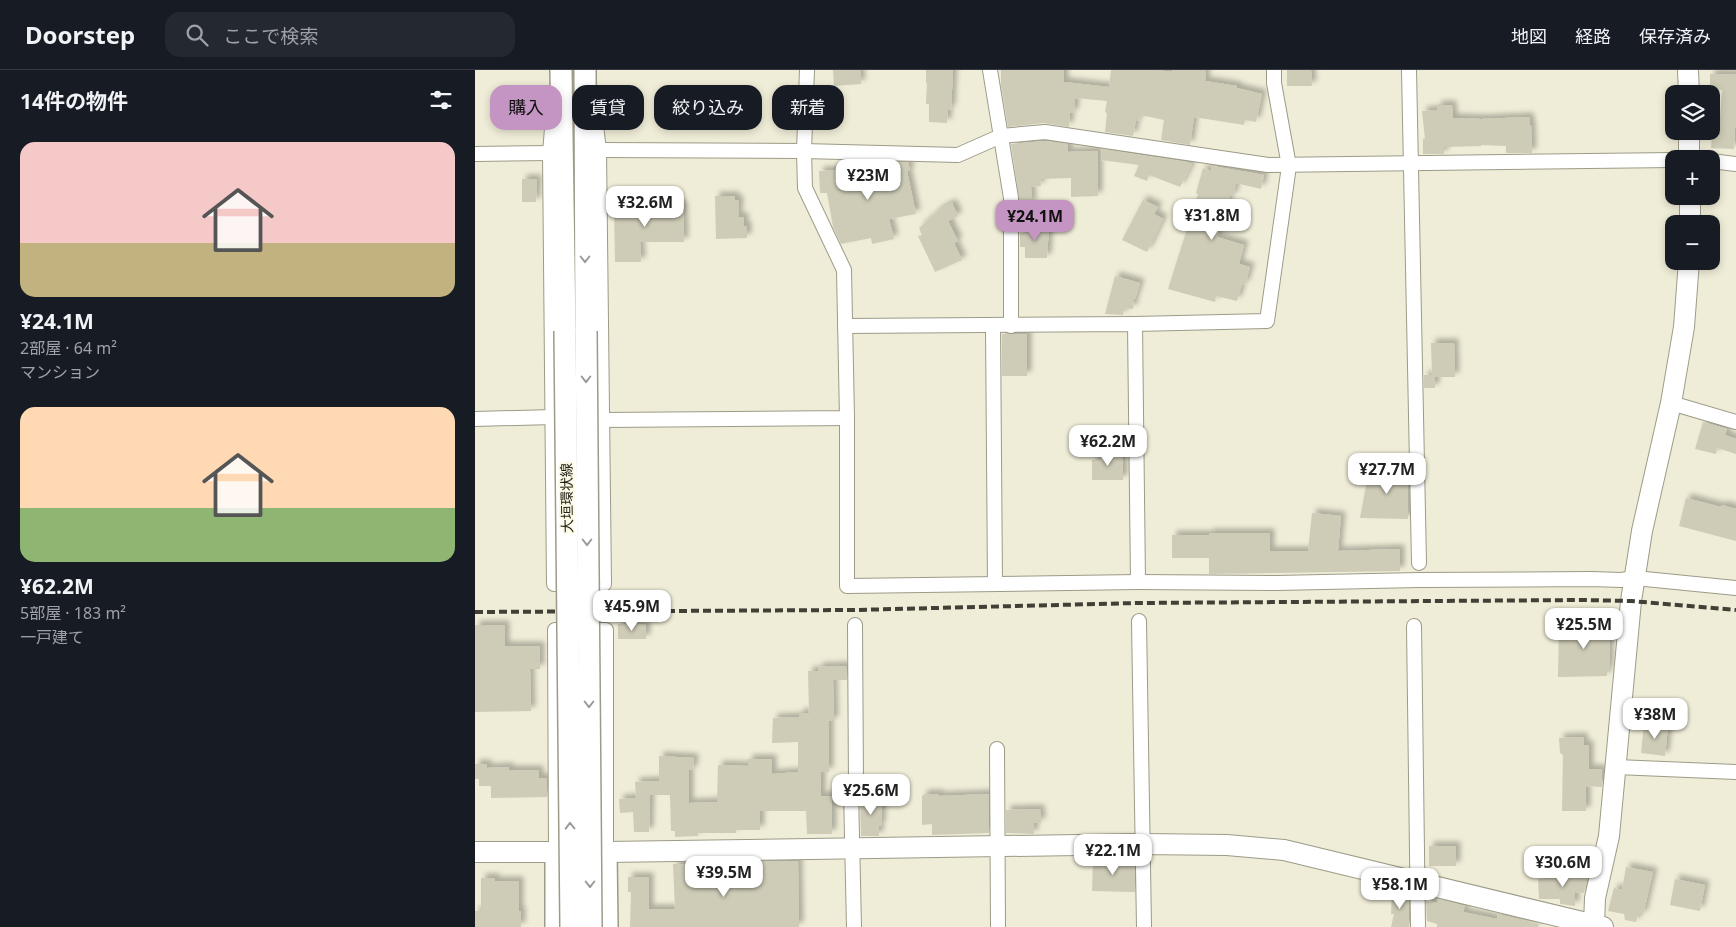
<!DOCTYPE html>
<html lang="ja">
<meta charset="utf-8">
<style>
:root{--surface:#171b24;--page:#242831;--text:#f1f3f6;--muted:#9ea1a6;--line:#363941;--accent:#c494c2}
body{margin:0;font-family:"Noto Sans","Noto Sans JP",sans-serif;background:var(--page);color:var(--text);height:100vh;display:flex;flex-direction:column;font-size:19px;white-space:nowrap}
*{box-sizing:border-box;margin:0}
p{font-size:16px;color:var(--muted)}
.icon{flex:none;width:28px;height:28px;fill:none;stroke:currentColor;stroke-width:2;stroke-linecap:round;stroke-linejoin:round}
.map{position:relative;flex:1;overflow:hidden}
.sheet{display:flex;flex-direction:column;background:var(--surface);width:475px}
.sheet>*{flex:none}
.top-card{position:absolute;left:15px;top:15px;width:475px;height:45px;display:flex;gap:10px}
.buttons{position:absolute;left:1190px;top:15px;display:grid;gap:10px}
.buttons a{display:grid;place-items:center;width:55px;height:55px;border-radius:10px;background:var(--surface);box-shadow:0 2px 8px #0003;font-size:25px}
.price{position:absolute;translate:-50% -42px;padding:0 11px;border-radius:10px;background:#fff;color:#222;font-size:16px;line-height:32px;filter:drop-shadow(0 1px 2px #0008)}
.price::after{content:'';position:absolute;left:50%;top:30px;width:15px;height:11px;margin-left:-8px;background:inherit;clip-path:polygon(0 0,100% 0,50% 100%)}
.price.current{background:var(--accent);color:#111}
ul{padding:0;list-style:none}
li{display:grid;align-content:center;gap:10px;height:265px;padding:0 20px}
li span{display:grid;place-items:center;height:155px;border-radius:15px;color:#555}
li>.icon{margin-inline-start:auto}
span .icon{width:90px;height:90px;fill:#fffc;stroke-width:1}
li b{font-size:21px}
h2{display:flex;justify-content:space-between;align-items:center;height:60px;padding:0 20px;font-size:21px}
.chip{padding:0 18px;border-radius:15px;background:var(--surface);box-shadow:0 2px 8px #0003;font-size:18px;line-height:45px}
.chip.current{background:var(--accent);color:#111}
header{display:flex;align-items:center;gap:30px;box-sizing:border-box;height:70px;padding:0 25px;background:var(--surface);border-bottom:1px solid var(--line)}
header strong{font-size:24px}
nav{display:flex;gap:28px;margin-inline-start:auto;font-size:18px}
.search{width:350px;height:45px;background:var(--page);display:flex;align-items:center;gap:12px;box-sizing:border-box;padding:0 18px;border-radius:15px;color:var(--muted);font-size:19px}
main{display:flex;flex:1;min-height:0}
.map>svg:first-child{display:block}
</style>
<header>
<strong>Doorstep</strong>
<div class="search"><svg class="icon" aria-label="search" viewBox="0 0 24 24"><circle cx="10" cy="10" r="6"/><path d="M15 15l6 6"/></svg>ここで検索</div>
<nav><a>地図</a><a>経路</a><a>保存済み</a></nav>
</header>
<main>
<section class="sheet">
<h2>14件の物件<svg class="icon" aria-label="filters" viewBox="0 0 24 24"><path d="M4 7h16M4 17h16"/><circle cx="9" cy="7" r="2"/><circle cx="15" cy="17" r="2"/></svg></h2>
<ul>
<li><span style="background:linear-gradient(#f6c9c9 65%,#c2b280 0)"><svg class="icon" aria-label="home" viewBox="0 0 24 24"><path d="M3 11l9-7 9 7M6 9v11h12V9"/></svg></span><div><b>¥24.1M</b><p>2部屋 · 64 m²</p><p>マンション</p></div></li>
<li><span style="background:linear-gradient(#ffd9b3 65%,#8fb573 0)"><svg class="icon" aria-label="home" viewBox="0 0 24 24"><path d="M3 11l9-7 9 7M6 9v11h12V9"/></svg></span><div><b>¥62.2M</b><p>5部屋 · 183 m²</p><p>一戸建て</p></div></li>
</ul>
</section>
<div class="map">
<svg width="1261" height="857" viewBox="0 0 1261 857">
<defs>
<filter id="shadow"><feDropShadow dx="4.5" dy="-4.5" stdDeviation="2.5" flood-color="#0004"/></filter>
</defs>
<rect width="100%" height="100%" fill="#efecd7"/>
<g fill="#ceccb7" filter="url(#shadow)">
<path d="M358 0H385L386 14 359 16Z"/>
<path d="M451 0H478L476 40 473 39 472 53 454 52V34H451L452 13H451Z"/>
<path d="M526 0H589V12L634 17 636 0H681L697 2V0H731L730 11 762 16V18L787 24 781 52 770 50 769 55 719 47 715 75 686 70 689 50 665 45 664 51 661 50 658 66 630 62 632 43 630 42 632 31 600 28 599 43H595L594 57 569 53 533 57 526 15Z"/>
<path d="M812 0H836L837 16H812Z"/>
<path d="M1235 4H1261V58H1260L1259 79 1236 78 1237 60 1244 61 1247 20 1235 19Z"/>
<path d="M962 35H977L978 48 1006 49 1054 47 1055 55H1056L1057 83H1031V76L1006 75V76L969 77V84H948V69H950L947 41 962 40Z"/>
<path d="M570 71 593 74V82L623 81V126L596 127V108L565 109 566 116 556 117 557 134 545 135 536 74Z"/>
<path d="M627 79 712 92 717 94 705 117 674 105 672 111 659 106 664 95 626 90Z"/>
<path d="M412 92H433L435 101H432L441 144 414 149 419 169 397 174 396 168 366 174 358 157 352 123H345L344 101 378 100V102L409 98 408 93Z"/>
<path d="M737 96 789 105 786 119 761 113 758 126H755L742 167 769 175 764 194 775 197 770 215 767 214 762 231 741 226 740 232 693 219 723 124 721 123 728 98 736 101Z"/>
<path d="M47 109H62L61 132H47Z"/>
<path d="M240 126H260V130H264L263 147H269V156H272V168L241 169Z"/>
<path d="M668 130 683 137 679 144 688 149 672 182 647 170Z"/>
<path d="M139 132H158V135H208L209 172H165L166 192H140Z"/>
<path d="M477 133 483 146 473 151 483 171 479 173 487 190 460 202 443 166 447 165 444 158 465 139Z"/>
<path d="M549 156H574L572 188H550V177H545V163H549Z"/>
<path d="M640 206 665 213 660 229H659L658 239 649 238 648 245 630 244Z"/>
<rect x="527" y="264" width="25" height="42"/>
<path d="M956 273H979L980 307H960V318H949V305H957Z"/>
<path d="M1228 352 1252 359 1250 365 1261 369V384L1242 378 1241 384 1220 379Z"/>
<path d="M625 382H648V410H617V390H625Z"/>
<path d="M910 395H932L933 449 885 448 893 405 911 404Z"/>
<path d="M1211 428 1246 437 1247 435 1261 439V471L1204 456Z"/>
<path d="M837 443 866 446 863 481 925 479V501L734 504V488H697V465H734V463H795V481H833Z"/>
<path d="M143 554 171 555V569H143Z"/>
<path d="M1084 554H1135L1134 599 1132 600V606L1083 607Z"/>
<path d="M0 555H30V576H65V599H55L56 641 0 642Z"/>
<path d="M371 596 372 610H358L359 651H354V702H346V726H357V764H332L331 741H285V760H261V763H223V766L200 767V761H196L195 725H175L174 762H159L158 742 145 743 144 729 161 728 160 712 184 711V686L219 688 218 700H214V733L242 732 243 695 273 696V689H297V704L323 702V672L297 673 298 648 324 647V643H334L333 601H343V597Z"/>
<path d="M1169 654 1193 656 1190 686 1166 683Z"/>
<path d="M1108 667 1109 675H1114V699H1127V717L1111 716V741H1087L1088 685 1085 683 1084 668Z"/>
<path d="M0 694H12V698L34 697V700H64V708H72V727L16 728V716H4V709H0Z"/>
<path d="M450 724H464V726L514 724V763L457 765V754L447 755V726Z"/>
<path d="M385 727H407L406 756H404V766H386Z"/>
<path d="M565 739 566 753H559V764L531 763V740Z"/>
<rect x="954" y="776" width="27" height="20"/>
<path d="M618 789 659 790 660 822 617 821Z"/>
<path d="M323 791 324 857H155L156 822H153V807H174V839H200L198 794H219L220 811H244V792Z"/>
<path d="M1151 797 1178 802 1168 845H1163L1161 852 1150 850 1149 844 1133 841 1139 818 1147 820Z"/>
<path d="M1086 800 1113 806 1109 823 1100 822V836L1085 834V829H1064L1063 809 1086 808Z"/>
<path d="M6 808H20V811H44V841H46V857H0V841H6Z"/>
<path d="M1200 809 1230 815 1225 841 1195 835Z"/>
<path d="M917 822 934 823V857H916L919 844H916Z"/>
<path d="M963 829 990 836 988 842 1022 849 1023 844 1064 854 1063 857H962V854L952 851 951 831 962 833Z"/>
</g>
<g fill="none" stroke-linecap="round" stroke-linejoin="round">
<defs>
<g id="street">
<path d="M515 0 536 128V256"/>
<path d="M934 0 944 493"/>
<path d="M78 46 75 83 79 514H129L124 80 118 32"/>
<path d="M124 80 329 81 483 85 526 66 570 62 793 95 1199 90"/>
<path d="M0 84 75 83"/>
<path d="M1236 91 1261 94"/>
<path d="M660 254 792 251 814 96 799 13V0"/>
<path d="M370 256 660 254 663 512"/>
<path d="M518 256 520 514"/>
<path d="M1196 333 1261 352"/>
<path d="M372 348V516L663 512 801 513 944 510 1116 509 1146 510 1160 508 1261 518"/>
<path d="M0 349 78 347"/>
<path d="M127 350 372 348 369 200 330 118 329 81 332 0"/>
<path d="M664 551 669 857"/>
<path d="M939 556 943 857"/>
<path d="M522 679 523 857"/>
<path d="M1141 697 1261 702"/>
<path d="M81 782 80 560H131V782"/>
<path d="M379 857 376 721 381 714 380 555"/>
</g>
<g id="secondary">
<path d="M1213 0 1214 24"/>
<path d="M1214 61V89"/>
<path d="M1215 126V154"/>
<path d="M0 782H131L668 774 752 775 809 780 1128 857"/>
<path d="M1119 855 1120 828 1134 766 1156 531 1167 461 1196 333 1209 257 1214 191"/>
</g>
<g id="primary">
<path d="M86 0 90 261"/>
<path d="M110 0 111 261"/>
<path d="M81 782V857"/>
<path d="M131 782 132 857"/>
</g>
</defs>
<use href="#street" stroke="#9d9b87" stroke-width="16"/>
<use href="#secondary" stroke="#9d9b87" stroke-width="22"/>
<use href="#primary" stroke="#9d9b87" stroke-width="24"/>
<use href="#street" stroke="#fff" stroke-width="14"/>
<use href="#secondary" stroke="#fff" stroke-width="20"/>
<use href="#primary" stroke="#fff" stroke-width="21"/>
<path stroke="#413f36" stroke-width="4" stroke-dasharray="8 4" stroke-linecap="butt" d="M0 542 379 540 663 533 1109 530 1156 531 1261 540"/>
<defs>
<g id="primary-bridge">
<path d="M90 261 96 857"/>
<path d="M111 261 116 857"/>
</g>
</defs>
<use href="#primary-bridge" stroke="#9d9b87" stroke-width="24" stroke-linecap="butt"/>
<use href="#primary-bridge" stroke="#fff" stroke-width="21"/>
</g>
<defs><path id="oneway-chevron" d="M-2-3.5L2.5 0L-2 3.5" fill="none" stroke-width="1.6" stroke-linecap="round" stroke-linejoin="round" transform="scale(1.25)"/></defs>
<g stroke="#9b9b98">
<use href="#oneway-chevron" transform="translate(110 189) rotate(90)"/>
<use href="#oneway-chevron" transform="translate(111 309) rotate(90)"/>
<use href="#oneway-chevron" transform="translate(112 472) rotate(90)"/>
<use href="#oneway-chevron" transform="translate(114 634) rotate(90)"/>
<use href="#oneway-chevron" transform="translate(95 756) rotate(-91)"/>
<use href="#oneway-chevron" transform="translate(115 814) rotate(90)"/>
</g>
<g text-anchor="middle" stroke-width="4" stroke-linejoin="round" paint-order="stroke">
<g font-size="14" fill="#212019" stroke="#fcfae4">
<text transform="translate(92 428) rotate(-91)" y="5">大垣環状線</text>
</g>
</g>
</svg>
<div class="buttons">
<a><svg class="icon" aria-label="layers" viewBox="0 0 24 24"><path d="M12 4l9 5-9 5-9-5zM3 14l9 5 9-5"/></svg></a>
<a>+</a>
<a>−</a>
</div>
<b class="price" style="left:393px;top:131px">¥23M</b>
<b class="price" style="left:170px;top:158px">¥32.6M</b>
<b class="price" style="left:737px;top:171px">¥31.8M</b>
<b class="price current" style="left:560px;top:172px">¥24.1M</b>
<b class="price" style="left:633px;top:397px">¥62.2M</b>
<b class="price" style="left:912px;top:425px">¥27.7M</b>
<b class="price" style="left:157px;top:562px">¥45.9M</b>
<b class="price" style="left:1109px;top:580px">¥25.5M</b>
<b class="price" style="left:1180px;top:670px">¥38M</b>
<b class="price" style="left:396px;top:746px">¥25.6M</b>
<b class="price" style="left:638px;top:806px">¥22.1M</b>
<b class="price" style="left:1088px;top:818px">¥30.6M</b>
<b class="price" style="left:249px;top:828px">¥39.5M</b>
<b class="price" style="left:925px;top:840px">¥58.1M</b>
<div class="top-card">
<a class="chip current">購入</a>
<a class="chip">賃貸</a>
<a class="chip">絞り込み</a>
<a class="chip">新着</a>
</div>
</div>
</main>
